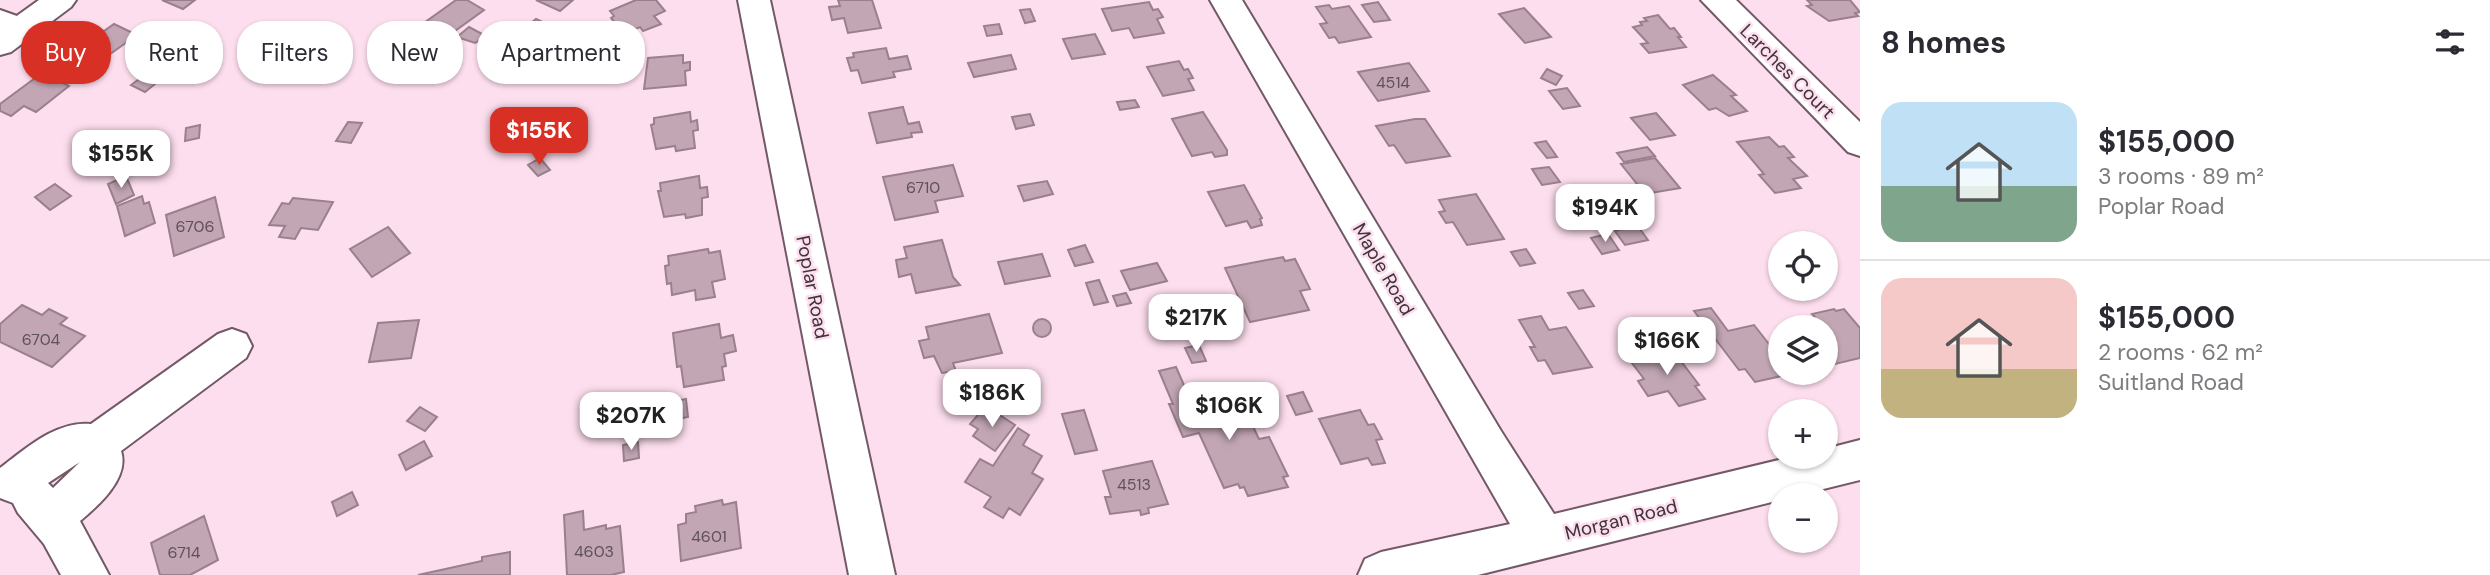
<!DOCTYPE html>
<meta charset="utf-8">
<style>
:root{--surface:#fff;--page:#f7f7f7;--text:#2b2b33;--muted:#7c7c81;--line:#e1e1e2;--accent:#d93025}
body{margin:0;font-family:"DM Sans",sans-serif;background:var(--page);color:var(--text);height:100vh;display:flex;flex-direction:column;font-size:26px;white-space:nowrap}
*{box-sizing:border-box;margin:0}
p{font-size:23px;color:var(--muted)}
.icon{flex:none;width:38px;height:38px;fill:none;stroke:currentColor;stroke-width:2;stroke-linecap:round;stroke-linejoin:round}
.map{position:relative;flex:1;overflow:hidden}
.side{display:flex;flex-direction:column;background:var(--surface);width:630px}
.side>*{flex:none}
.guide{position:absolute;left:21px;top:21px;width:665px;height:63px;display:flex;gap:14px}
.tools{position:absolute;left:1768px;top:231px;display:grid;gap:14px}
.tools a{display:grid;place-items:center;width:70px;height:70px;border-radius:50%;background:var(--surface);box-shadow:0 2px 5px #0004;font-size:35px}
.price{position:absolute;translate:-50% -60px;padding:0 16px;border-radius:14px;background:#fff;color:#222;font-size:23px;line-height:46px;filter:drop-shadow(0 2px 4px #0008)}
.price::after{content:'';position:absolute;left:50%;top:42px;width:21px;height:16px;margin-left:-10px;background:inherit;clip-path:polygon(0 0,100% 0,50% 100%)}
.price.active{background:var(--accent);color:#fff}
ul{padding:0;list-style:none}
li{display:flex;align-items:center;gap:21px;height:175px;padding:0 21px}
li+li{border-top:2px solid var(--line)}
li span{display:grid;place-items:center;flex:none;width:196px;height:140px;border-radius:21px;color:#555}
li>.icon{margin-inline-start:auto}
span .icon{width:84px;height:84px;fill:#fffc;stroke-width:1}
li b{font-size:30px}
h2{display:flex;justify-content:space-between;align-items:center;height:84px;padding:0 21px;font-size:30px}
.tag{padding:0 24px;border-radius:28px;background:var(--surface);box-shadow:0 2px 5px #0004;font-size:24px;line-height:63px}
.tag.active{background:var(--accent);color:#fff}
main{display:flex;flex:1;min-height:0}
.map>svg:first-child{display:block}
</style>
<main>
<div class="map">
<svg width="1860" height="575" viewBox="0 0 1860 575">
<rect width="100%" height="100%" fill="#fddeee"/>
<g fill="#c2a6b4" stroke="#9a7f8d" stroke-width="2">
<path d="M162 0H195L183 9Z"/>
<path d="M456 0H467L484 10 448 36 424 23Z"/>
<path d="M536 0H573L560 11Z"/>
<path d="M636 0H656L665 11 654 16 661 24 643 31 640 27 627 33 622 28 620 29 611 18 614 16 610 11Z"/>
<path d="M838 0H872L881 28 848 33 844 18 832 20 829 7 840 6Z"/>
<path d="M1807 0H1850L1860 12 1855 13 1858 16 1829 21 1807 6 1812 5Z"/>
<path d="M1149 2 1153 10 1158 9 1163 17 1157 19 1164 33 1134 38 1129 28 1112 31 1102 9Z"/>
<path d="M1378 2 1390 20 1374 22 1362 5Z"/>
<path d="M1329 5 1332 9 1349 6 1371 37 1339 43 1335 37 1329 38 1320 24 1327 23 1316 7Z"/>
<path d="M1524 8 1551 37 1525 43 1499 14Z"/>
<path d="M1030 9 1035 21 1025 23 1020 10Z"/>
<path d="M1658 15 1670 29 1674 28 1681 37H1678L1686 47 1649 53 1641 44 1648 43 1633 27 1642 25 1640 22 1647 21 1644 18Z"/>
<path d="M536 19 555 28 534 45 515 36Z"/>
<path d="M114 24 137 35 103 59 80 48Z"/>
<path d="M999 24 1002 34 987 36 984 26Z"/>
<path d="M469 27 484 35 485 38 475 43 457 37Z"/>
<path d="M1095 34 1105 54 1072 59 1063 39Z"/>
<path d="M886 48 889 59 907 56 911 69 893 72 895 77 862 83 858 70 851 71 847 58 854 57 853 53Z"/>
<path d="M683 55V63L690 62V70L685 71 686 85 644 89 648 58Z"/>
<path d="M1011 55 1016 69 974 77 968 63Z"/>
<path d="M1179 61 1184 70 1188 69 1193 78 1188 79 1194 90 1163 96 1147 67Z"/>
<path d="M543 62 544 70 529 73 528 65Z"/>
<path d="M1409 63 1429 91 1378 101 1358 72Z"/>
<path d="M1547 69 1562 76 1556 85 1541 78Z"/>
<path d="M42 73 69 86 36 112 24 106 11 116 0 111V104Z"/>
<path d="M1713 75 1736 95 1731 96 1747 111 1729 116 1716 108 1709 110 1683 85Z"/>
<path d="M142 77 155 84 145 92 131 85Z"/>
<path d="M1567 88 1580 106 1563 109 1549 91Z"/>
<path d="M1135 100 1139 107 1120 110 1117 102Z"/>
<path d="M903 107 908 124 919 122 922 132 911 133 912 137 877 143 869 113Z"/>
<path d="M690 112 691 122 697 120 698 130 693 131 695 148 676 151 675 146 656 149 651 125 654 124V118Z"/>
<path d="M1203 112 1227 150V155L1215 157 1212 152 1192 156 1172 119Z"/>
<path d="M1656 113 1675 135 1650 140 1631 118Z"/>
<path d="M1030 114 1034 125 1016 129 1012 117Z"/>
<path d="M1415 119H1425L1450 156 1406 163 1394 145 1389 146 1376 126Z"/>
<path d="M348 122 362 123 351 143 336 141Z"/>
<path d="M200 125 199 138 185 141 186 128Z"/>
<path d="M1769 137 1779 147 1784 146 1794 157 1788 158 1807 176 1793 179 1801 188 1775 193 1759 175 1764 174 1737 142Z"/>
<path d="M1546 141 1557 157 1547 158 1535 143Z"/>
<path d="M1647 147 1655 156 1624 162 1617 153Z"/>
<path d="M540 158 550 170 538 176 528 165Z"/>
<path d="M1655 158 1680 188 1645 194 1621 164Z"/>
<path d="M953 165 963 196 935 201 938 212 895 220 883 177Z"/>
<path d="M1549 167 1560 182 1542 185 1532 169Z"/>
<path d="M126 176 134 195 116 204 108 184Z"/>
<path d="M699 176 700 188 707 187 708 197 702 198V215L686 218 685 214 664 217 658 191H661L660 183Z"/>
<path d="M1047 181 1053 194 1024 201 1018 186Z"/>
<path d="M55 184 71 196 50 210 35 197Z"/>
<path d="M1244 185 1262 218 1260 219 1262 225 1251 228 1247 221 1226 226 1208 192Z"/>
<path d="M1476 194 1504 239 1467 245 1453 222 1446 223 1439 212 1445 211 1439 200Z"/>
<path d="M142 196 144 204 149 202 155 223 125 236 117 206Z"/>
<path d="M215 197 224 237 174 256 166 215Z"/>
<path d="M293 198 333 202 318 230 301 228 295 239 279 237 285 226 269 225 282 203 289 204Z"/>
<path d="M1628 207 1634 216 1615 220 1609 211Z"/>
<path d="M1637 225 1648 240 1625 245 1615 231Z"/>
<path d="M388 227 410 253 372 277 350 249Z"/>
<path d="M1608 234 1619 250 1602 254 1591 238Z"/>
<path d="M942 240 953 277 960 285 916 293 911 274 899 277 896 260 907 258 904 247Z"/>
<path d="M1085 245 1093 262 1075 266 1068 250Z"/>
<path d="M708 249 709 253 720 251 725 279 712 282 715 297 696 300 695 290 672 295 671 283 667 284 665 266 669 265 668 256Z"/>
<path d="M1526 249 1535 263 1520 266 1511 252Z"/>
<path d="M1042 254 1050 276 1005 284 998 262Z"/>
<path d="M1283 257 1285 261 1295 259 1310 289 1300 291 1309 310 1250 322 1225 268Z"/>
<path d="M1157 263 1167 281 1130 290 1121 271Z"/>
<path d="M1099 280 1108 302 1094 305 1086 283Z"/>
<path d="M1583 290 1594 306 1579 309 1568 293Z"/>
<path d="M1126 293 1131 303 1117 306 1113 296Z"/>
<path d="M22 305 42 315 49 309 67 318 60 324 85 336 52 367 0 342V324Z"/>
<path d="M1711 308 1728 331 1754 325 1780 358V362L1776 363 1780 373 1786 375 1755 382 1745 369 1739 370 1694 311Z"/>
<path d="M1834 309 1836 311 1844 309 1860 328V358L1835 364 1825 352V327H1811L1804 320 1815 317 1812 314Z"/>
<path d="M989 314 1002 353 953 363 956 371 942 373 934 356 924 358 919 341 929 339 926 327Z"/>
<path d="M1541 316 1549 330 1566 327 1592 367 1553 374 1545 360 1538 361 1530 347H1535L1519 320Z"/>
<circle cx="1042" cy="328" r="9"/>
<path d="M419 320 411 358 369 362 378 323Z"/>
<path d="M719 324 721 338 733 335 736 351 724 354 726 366 722 367 724 380 684 387 681 366 677 367 673 333Z"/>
<path d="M1199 345 1206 361 1192 363 1185 348Z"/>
<path d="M1671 348 1699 385 1695 386 1705 399 1679 406 1668 391 1648 396 1638 381 1644 379 1629 359Z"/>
<path d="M1176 367 1191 401 1187 402 1196 422 1219 417 1214 405 1240 399 1259 439 1269 437 1288 476 1283 477 1288 487 1248 496 1244 487 1240 488 1238 484 1224 488 1199 433 1183 437 1169 404H1173L1159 371Z"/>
<path d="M1029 379 1036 394 1023 398 1017 383Z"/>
<path d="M1303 392 1312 411 1296 415 1287 396Z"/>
<path d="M686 399 688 417 661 422 660 404Z"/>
<path d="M420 407 437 417 425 431 407 421Z"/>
<path d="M983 409 989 413 992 410 1015 425 995 451 973 436 978 429 970 424Z"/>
<path d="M1084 410 1097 450 1075 454 1062 414Z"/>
<path d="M1360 410 1368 425 1374 424 1382 439 1376 440 1385 463 1372 465 1368 458 1341 464 1319 419Z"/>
<path d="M633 413 634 433 624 435 623 415Z"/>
<path d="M1018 428 1029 435 1023 445 1042 456 1032 473 1043 479 1020 515 1009 508 1003 518 984 507 991 497 965 482 980 459 993 466Z"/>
<path d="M424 441 432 456 406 470 399 455Z"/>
<path d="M638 442 639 458 624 461 623 445Z"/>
<path d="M1152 461 1168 504 1148 508 1149 513 1141 515 1140 510 1110 514 1105 497H1111L1103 471Z"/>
<path d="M352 492 358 505 337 516 332 502Z"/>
<path d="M722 500 723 505 736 502 741 548 681 561 678 525 686 523V514L696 512 695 506Z"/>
<path d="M583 511 584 530 606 525V529L620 526 624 572 611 575H567L564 515Z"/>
<path d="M204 516 218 560 190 575H160L151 543Z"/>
<path d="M510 552V575H418L482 561V557Z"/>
</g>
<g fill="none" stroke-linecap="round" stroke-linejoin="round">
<defs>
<g id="minor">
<path d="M738 0H770L895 575H849Z"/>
<path d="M1210 0H1242L1501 431 1554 514 1791 457H1825V449L1860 440V480L1799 495H1780V500L1478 575H1358L1365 559 1381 552 1510 524Z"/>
<path d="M1701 0H1736L1860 122V156L1848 152Z"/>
<path d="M0 10 31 21 36 29 31 37 20 40 0 33Z"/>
<path d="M232 329 246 334 252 346 246 358 121 451C130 478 98 506 80 521L109 575H61L44 544 18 513 13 503 0 498V468C25 449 57 420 91 424L218 334ZM80 462 53 488 48 483Z"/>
</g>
<path id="major" d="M39 0H76L71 7 11 52 0 55V28Z"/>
</defs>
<use href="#minor" stroke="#735967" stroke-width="4"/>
<use href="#major" stroke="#735967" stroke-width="4"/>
<use href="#minor" fill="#fff" fill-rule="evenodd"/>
<use href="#major" fill="#fff" fill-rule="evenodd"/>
</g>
<g text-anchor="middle" stroke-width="5" stroke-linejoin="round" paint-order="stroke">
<g font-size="16" fill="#605058">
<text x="1393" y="88">4514</text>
<text x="923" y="193">6710</text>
<text x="195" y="232">6706</text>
<text x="41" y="345">6704</text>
<text x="1134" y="490">4513</text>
<text x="709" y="542">4601</text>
<text x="594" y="557">4603</text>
<text x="184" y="558">6714</text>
</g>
<g font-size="19" fill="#40343a" stroke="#fddeee">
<text transform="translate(1788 71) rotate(45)" y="7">Larches Court</text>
<text transform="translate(1384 269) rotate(60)" y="7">Maple Road</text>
<text transform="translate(813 287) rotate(79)" y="7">Poplar Road</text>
<text transform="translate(1621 519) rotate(-14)" y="7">Morgan Road</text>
</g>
</g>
</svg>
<div class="tools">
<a><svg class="icon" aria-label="locate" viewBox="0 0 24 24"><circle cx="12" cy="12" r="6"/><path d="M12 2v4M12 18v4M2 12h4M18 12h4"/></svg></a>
<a><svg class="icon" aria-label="layers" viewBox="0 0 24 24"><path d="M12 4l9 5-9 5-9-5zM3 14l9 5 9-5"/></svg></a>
<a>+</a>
<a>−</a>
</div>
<b class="price active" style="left:539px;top:167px">$155K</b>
<b class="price" style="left:121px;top:190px">$155K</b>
<b class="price" style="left:1605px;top:244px">$194K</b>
<b class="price" style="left:1196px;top:354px">$217K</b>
<b class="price" style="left:1667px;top:377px">$166K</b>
<b class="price" style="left:992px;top:429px">$186K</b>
<b class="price" style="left:1229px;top:442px">$106K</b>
<b class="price" style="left:631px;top:452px">$207K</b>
<div class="guide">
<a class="tag active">Buy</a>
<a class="tag">Rent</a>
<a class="tag">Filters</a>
<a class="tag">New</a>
<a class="tag">Apartment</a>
</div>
</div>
<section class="side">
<h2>8 homes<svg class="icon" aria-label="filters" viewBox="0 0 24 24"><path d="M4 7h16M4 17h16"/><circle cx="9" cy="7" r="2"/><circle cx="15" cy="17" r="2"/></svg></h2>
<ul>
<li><span style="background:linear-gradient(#bfe0f5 60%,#7fa58c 0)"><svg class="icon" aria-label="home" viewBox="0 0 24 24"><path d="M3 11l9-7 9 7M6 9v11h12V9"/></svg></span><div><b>$155,000</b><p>3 rooms · 89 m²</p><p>Poplar Road</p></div></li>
<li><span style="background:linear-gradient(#f6c9c9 65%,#c2b280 0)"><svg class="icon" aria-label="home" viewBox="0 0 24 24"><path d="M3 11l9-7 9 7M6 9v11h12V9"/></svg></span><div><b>$155,000</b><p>2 rooms · 62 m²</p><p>Suitland Road</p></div></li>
</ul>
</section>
</main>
